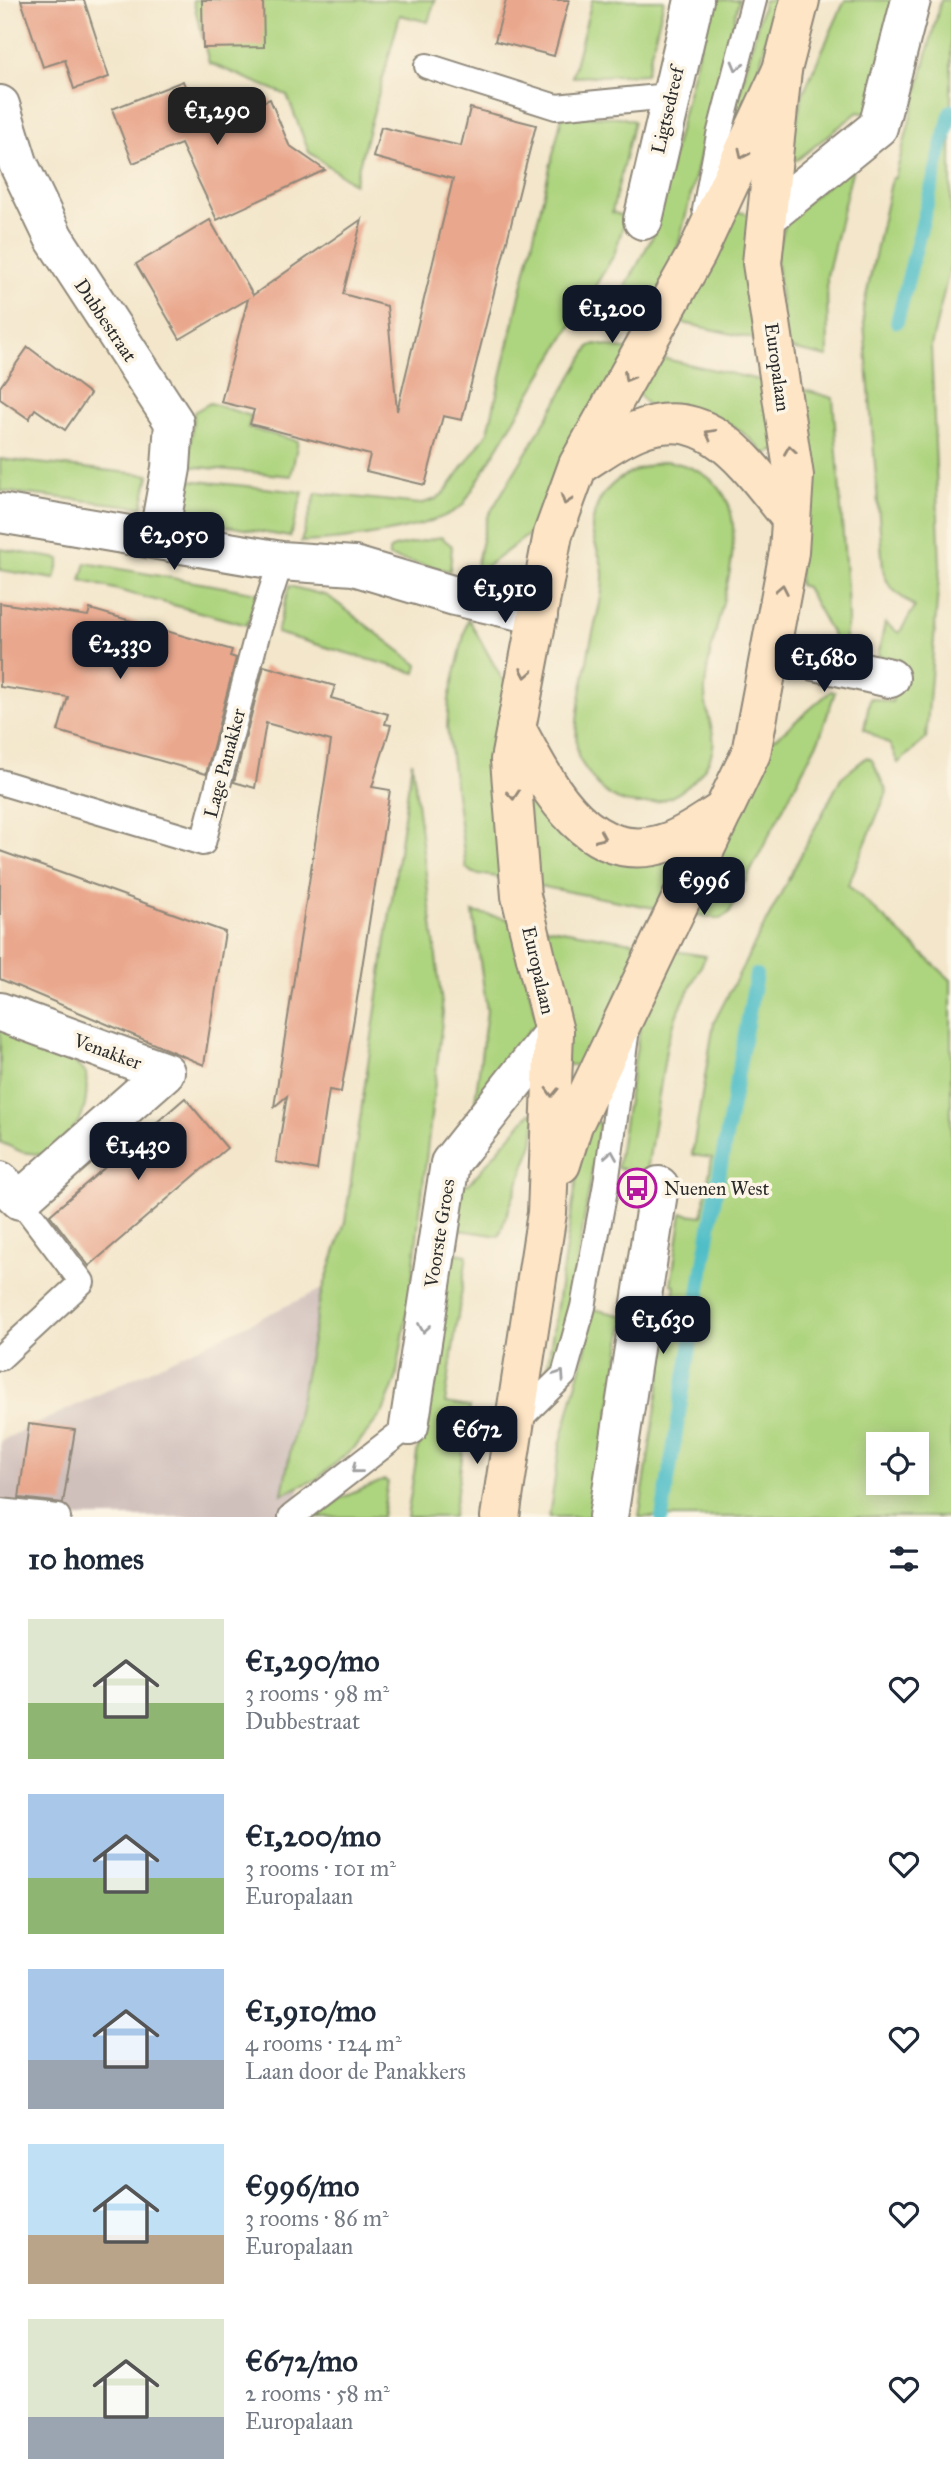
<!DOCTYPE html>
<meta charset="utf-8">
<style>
:root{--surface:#fff;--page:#f2f2f3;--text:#1f2937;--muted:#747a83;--accent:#111827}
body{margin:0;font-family:"IM FELL Great Primer",serif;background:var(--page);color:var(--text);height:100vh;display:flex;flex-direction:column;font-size:26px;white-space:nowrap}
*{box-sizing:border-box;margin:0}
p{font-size:23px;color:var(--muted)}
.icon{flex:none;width:38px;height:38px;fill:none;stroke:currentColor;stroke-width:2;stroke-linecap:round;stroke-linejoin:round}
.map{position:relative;height:1517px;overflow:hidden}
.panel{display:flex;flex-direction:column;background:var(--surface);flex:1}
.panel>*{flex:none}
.fabs{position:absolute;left:866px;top:1432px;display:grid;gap:14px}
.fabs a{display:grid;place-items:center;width:63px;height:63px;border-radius:0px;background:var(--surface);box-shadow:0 4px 18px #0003;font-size:35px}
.price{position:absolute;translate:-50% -60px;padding:0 16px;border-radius:14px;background:var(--accent);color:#fff;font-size:23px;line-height:46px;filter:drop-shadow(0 2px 4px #0008)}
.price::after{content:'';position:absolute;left:50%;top:42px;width:21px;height:16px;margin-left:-10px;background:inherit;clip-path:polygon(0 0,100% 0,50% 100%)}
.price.selected{background:#222;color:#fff}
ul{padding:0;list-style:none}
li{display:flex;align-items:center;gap:21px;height:175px;padding:0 28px}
li span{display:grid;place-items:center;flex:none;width:196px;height:140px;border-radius:0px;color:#555}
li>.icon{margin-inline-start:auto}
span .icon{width:84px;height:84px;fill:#fffc;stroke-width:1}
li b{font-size:30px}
h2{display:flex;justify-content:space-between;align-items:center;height:84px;padding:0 28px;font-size:30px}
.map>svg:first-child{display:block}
</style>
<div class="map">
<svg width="951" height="1517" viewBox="0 0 951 1517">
<rect width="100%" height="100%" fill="#fcf5e5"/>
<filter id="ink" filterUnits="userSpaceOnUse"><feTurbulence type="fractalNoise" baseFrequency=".0143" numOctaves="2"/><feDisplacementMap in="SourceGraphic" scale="14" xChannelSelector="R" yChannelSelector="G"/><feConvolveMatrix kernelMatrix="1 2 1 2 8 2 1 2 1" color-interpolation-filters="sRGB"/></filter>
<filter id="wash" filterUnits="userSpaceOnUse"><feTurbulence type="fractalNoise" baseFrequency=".00686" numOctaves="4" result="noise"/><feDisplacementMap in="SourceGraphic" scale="28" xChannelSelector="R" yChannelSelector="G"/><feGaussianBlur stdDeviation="1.57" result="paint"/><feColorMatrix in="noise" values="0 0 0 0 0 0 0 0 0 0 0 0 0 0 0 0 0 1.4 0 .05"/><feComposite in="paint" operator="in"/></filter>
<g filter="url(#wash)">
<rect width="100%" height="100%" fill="#f3e6ca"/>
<path fill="#d0c0bc" d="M339 1281 294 1517H0V1441Z"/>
<g fill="#add47e" stroke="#6c8054" stroke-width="2" fill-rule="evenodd">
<path d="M193 0H435L428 22 400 15 354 184 309 152 287 95 209 63Z"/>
<path d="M592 0H664L646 74 572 77Z"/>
<path d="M711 0H739L674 263 649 315 615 306 653 236Z"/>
<path d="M764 0H777L743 129 731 126Z"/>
<path d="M845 0H895L867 114 858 112 797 160 788 158 803 93Z"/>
<path d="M941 0H951V263L931 346 940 565 926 739 898 763 890 745 864 729 870 698 892 702 900 660 878 656 885 623 899 633 915 607C899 595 887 589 883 569L863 310 892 178H895Z"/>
<path d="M562 116 620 117 634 121 612 212 626 217 614 255 463 505C434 530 340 541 301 542L316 493 420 504 436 499 445 492 488 432Z"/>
<path d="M854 163 827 276 828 357 786 348 776 255 787 218Z"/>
<path d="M735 211 752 215 758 340 675 321Z"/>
<path d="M596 344 629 350 540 534 532 532 474 576 487 518 590 346Z"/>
<path d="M656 357 769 382 780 449 765 454C736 419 694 405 648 406L637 392Z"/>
<path d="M798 388 833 398 847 589 848 621 843 649H840L806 587 799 585Z"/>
<path d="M210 403 251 416 248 428 298 441 291 476 188 466 194 412Z"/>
<path d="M0 459 149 475 142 507 0 491Z"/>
<path d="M666 461C788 481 708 614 705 690 704 724 726 737 703 770 676 808 620 819 592 778 588 771 580 763 578 756 572 722 584 683 589 650 594 626 604 596 603 572 602 557 591 540 592 526 597 483 630 469 666 461Z"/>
<path d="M188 480 303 492 290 537 181 518Z"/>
<path d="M441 537 452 546 450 571 389 557V551L394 547Z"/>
<path d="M0 549 60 559 55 579 0 570Z"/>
<path d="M86 563 258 593 247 625 81 580Z"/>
<path d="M289 586 328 596 418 665 416 673 277 633Z"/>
<path d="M468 618 502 679 509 680 496 778V823L503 878 473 873 466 868 447 727 449 699Z"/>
<path d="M831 691 835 692 820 737 729 913 720 919 688 913 768 737 776 738Z"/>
<path d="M867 757 872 760 887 792 848 885 951 980V1517H639L675 1285 671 1284 682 1213 702 1216 712 1158 692 1155 714 1022 841 778ZM878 1444H917V1482H878Z"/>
<path d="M412 761 443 1013 411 1289 396 1379 383 1412 356 1446 317 1479 282 1494 320 1298 345 1222Z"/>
<path d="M533 794 551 821 567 834 683 857 660 909 533 885 524 796Z"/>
<path d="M473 912 514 920 538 1027 531 1028 480 1101H475L487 1011Z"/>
<path d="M544 927 644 944 583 1068 566 1064Z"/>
<path d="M669 950 706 956 677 1014 667 1044 647 1171 617 1168 642 1014Z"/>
<path d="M0 1027 59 1048 86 1073C90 1120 77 1127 43 1155L22 1152 0 1142Z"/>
<path d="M530 1113 537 1114 533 1143 499 1236 453 1229 460 1184H469Z"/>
<path d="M590 1122 600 1123 569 1312 554 1377 546 1376 579 1164Z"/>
<path d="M449 1252 467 1255 445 1403 470 1407 453 1517H407Z"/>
<path d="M593 1309 625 1316 594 1517H549L560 1445 585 1352Z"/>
<path d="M384 1480 388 1482 382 1517H317L341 1498Z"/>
</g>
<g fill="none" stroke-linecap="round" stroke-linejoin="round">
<g stroke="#50bec7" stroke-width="14">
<path d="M897 322 951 111"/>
<path d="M662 1517 715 1197 756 975"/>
</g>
</g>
<g id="blocks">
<g fill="#e9a78d">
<path d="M21 0H84L109 77 74 89 65 60 43 67Z"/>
<path d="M202 0H263L264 47 203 48Z"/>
<path d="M506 0H569L554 56 495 41Z"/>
<path d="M183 81 201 127 270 99 289 145 325 170 217 220 181 144 133 163 112 109Z"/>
<path d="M470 108 536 125 462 420 443 416 425 485 366 471 370 455 250 424 254 410 221 402 248 299 180 339 136 264 210 220 253 295 362 219 343 294 387 306 397 411 453 179 373 157 381 127 461 146Z"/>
<path d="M28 347 90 394 65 430 35 409 29 419 0 399V387Z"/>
<path d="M0 603 88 616 90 609 232 650 230 656 236 658 206 774 58 731 68 697 0 687Z"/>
<path d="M264 666 335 686 331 698 388 714 385 724 391 725 372 787 390 790 354 1018 341 1092 329 1090 317 1170 276 1162 287 1096 274 1107 331 741 266 723 255 788 234 782Z"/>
<path d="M0 851 225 932 204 1065 0 979Z"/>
<path d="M185 1098 227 1148 89 1266 50 1215Z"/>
<path d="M29 1424 75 1430 63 1503 19 1498Z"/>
</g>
</g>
</g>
<g filter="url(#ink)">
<use href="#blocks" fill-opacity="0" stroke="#8f887a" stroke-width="2"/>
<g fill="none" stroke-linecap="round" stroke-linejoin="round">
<defs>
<g id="service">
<path d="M427 66 556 107 669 96"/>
<path d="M705 210 719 135 754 0"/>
<path d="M0 782 203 843 257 635 281 561"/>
<path d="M0 1358 82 1282 20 1200"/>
<path d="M514 1424 564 1375 583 1307 606 1184 626 1036"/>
<path d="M0 1511 58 1517"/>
<path d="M291 1517 409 1426"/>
</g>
<g id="minor">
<path d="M0 105 18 163 54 238 174 422 171 468 158 539"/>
<path d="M767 217 878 127 911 0"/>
<path d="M643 220 694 0"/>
<path d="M771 651 890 678"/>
<path d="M0 1012 165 1072 20 1200 0 1181"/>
<path d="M409 1426 450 1163 554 1032"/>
<path d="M608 1517 659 1186"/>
</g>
<path id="tertiary" d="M0 513 281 561 354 566 455 596 538 615"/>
<g id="secondary">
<path d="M580 464C598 453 616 439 636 431 710 400 750 469 791 518"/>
<path d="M516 728C546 784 588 870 668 842 688 835 706 821 724 810"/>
<path d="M561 1164 573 1125 751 753 789 552 794 476 762 263 782 70 800 0"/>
<path d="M500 1517 547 1213 554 1032 521 896 510 760 553 534 578 465 697 253 782 70"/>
</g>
</defs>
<use href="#service" stroke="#8f887a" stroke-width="28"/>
<use href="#minor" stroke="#8f887a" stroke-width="42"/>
<use href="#tertiary" stroke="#8f887a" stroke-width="42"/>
<use href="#secondary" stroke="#8f887a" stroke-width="42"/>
<use href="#service" stroke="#fff" stroke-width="24"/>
<use href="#minor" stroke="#fff" stroke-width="38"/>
<use href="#tertiary" stroke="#fff" stroke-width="38"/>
<use href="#secondary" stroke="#fee5c5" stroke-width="38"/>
</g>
<defs><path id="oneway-chevron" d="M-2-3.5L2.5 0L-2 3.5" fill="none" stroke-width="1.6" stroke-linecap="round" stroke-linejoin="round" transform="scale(1.75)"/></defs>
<g stroke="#a0a0a0">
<use href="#oneway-chevron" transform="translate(737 66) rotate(105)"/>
<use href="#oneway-chevron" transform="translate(611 1155) rotate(-81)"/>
<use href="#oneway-chevron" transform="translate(424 1328) rotate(99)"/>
<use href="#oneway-chevron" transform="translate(560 1375) rotate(-56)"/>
<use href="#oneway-chevron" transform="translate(356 1469) rotate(141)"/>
</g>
<g stroke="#948878">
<use href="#oneway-chevron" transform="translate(743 154) rotate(115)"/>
<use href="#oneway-chevron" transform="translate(628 377) rotate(120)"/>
<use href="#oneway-chevron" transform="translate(710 434) rotate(-151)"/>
<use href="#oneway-chevron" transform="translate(790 450) rotate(-98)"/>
<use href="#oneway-chevron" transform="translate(566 500) rotate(110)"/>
<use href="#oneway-chevron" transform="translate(782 589) rotate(-79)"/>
<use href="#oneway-chevron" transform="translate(526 673) rotate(101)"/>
<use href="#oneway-chevron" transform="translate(513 795) rotate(85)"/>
<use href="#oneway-chevron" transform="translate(601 837) rotate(24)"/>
<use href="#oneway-chevron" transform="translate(552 1092) rotate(92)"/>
</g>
</g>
<defs>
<symbol id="bus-ring" viewBox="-11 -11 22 22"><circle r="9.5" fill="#fcf5e5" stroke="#b5179e" stroke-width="1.5"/><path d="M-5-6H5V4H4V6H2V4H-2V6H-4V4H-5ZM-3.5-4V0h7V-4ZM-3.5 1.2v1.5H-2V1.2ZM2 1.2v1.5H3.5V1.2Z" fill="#b5179e"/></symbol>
</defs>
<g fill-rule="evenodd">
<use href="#bus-ring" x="615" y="1166" width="44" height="44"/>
</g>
<g text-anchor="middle" stroke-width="7" stroke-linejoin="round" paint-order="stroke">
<g font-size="19" fill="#2b2b2b" stroke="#fcf5e5">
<text transform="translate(667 110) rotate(-77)" y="7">Ligtsedreef</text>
<text transform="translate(106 320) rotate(56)" y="7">Dubbestraat</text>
<text transform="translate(778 367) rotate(82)" y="7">Europalaan</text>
<text transform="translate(224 763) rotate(-75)" y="7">Lage Panakker</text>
<text transform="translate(539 970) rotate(77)" y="7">Europalaan</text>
<text transform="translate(108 1051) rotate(20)" y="7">Venakker</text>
<text transform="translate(439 1233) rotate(-81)" y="7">Voorste Groes</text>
</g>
<g font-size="19" fill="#2b2b2b" stroke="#fcf5e5" text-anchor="start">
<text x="664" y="1195">Nuenen West</text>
</g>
</g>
</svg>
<div class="fabs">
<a><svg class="icon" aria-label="locate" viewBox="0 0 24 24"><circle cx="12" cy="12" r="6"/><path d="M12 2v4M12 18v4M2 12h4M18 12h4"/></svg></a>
</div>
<b class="price selected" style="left:217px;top:147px">€1,290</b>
<b class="price" style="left:612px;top:345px">€1,200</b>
<b class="price" style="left:174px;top:572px">€2,050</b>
<b class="price" style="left:505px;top:625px">€1,910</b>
<b class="price" style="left:120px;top:681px">€2,330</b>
<b class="price" style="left:824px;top:694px">€1,680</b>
<b class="price" style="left:704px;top:917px">€996</b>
<b class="price" style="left:138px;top:1182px">€1,430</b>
<b class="price" style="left:663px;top:1356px">€1,630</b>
<b class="price" style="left:477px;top:1466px">€672</b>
</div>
<section class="panel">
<h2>10 homes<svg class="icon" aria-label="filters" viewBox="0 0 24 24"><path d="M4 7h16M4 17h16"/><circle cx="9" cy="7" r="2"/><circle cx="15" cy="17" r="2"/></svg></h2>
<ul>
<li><span style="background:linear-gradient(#dfe7d0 60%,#8fb573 0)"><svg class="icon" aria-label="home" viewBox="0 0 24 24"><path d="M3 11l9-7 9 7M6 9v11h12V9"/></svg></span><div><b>€1,290/mo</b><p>3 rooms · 98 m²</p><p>Dubbestraat</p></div><svg class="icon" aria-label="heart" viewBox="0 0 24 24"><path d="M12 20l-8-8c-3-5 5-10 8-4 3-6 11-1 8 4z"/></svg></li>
<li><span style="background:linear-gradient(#a9c7e8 60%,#8fb573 0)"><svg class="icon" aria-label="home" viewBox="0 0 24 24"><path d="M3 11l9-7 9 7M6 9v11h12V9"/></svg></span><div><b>€1,200/mo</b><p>3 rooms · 101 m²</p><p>Europalaan</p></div><svg class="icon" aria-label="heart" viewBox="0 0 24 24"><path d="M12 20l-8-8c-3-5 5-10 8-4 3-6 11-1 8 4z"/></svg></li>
<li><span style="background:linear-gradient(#a9c7e8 65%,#9aa5b1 0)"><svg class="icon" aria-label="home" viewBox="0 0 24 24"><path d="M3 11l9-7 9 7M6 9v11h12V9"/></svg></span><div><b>€1,910/mo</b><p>4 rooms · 124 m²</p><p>Laan door de Panakkers</p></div><svg class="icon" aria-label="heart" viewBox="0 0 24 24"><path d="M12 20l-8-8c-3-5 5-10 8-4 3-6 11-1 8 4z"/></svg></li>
<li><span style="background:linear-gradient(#bfe0f5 65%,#b9a48a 0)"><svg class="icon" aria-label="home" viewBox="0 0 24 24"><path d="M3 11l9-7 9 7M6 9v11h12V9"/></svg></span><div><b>€996/mo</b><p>3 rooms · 86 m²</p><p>Europalaan</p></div><svg class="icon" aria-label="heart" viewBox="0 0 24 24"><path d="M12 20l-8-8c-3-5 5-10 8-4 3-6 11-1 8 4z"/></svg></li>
<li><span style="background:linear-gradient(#dfe7d0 70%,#9aa5b1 0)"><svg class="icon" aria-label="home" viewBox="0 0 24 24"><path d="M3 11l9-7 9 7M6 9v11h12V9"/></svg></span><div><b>€672/mo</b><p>2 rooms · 58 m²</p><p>Europalaan</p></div><svg class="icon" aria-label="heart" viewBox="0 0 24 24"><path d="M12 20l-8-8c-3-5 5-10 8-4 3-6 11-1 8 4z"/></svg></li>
</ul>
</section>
